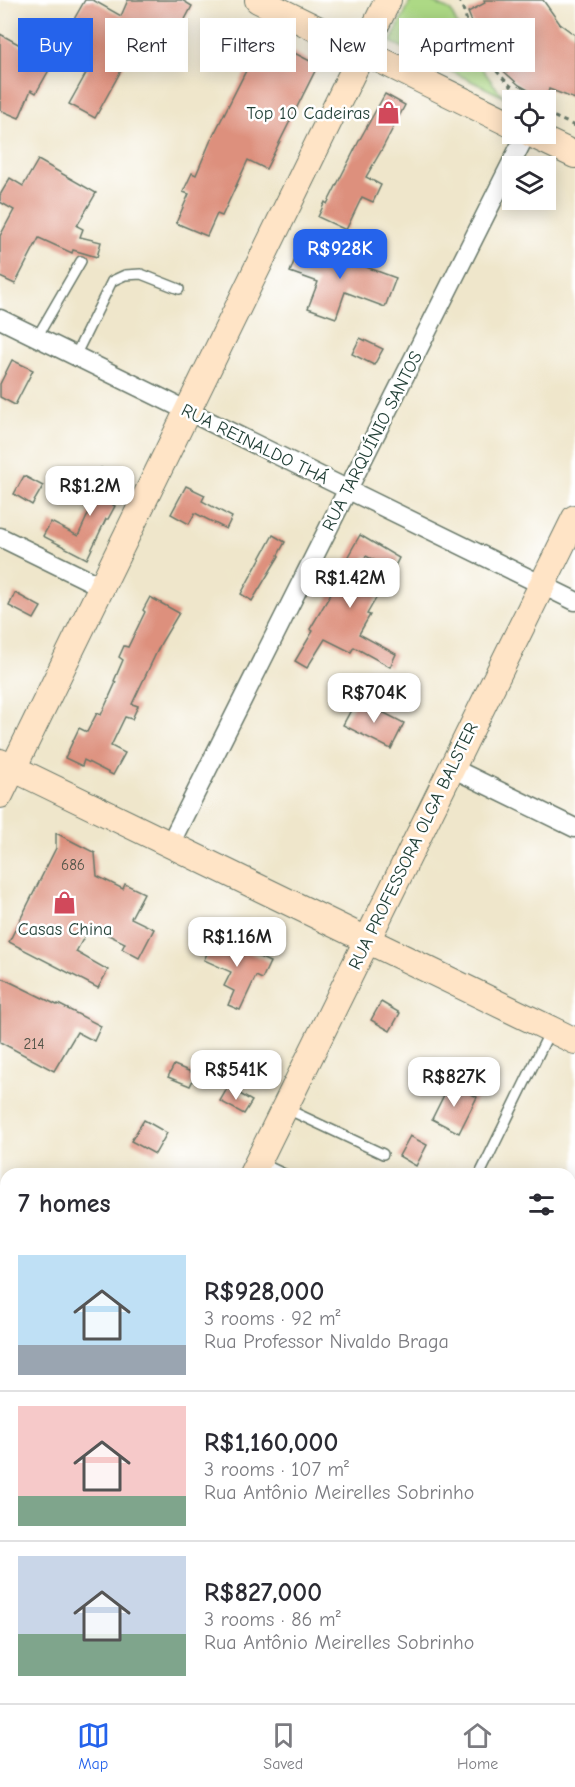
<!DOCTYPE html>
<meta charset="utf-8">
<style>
:root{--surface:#fff;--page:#f2f2f3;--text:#2b2b33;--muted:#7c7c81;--line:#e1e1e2;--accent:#2563eb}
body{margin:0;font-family:"Comic Neue",sans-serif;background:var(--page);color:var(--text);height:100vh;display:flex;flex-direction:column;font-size:22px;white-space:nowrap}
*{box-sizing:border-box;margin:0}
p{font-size:20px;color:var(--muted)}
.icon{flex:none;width:33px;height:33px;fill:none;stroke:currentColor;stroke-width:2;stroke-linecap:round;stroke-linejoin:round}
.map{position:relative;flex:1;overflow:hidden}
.panel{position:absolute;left:0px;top:1168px;width:576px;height:536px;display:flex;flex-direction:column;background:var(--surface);border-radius:18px 18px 0 0;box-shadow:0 3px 15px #0003}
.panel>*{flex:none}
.guide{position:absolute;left:18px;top:18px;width:540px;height:54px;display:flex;gap:12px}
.tools{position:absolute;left:502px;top:90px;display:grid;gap:12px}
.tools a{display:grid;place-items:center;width:54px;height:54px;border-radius:0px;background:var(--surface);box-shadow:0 3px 15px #0003;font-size:30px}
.price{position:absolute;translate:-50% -51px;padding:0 14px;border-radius:12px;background:#fff;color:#222;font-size:20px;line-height:39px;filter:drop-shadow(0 2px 3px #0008)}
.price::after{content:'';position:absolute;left:50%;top:36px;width:18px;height:14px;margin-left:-9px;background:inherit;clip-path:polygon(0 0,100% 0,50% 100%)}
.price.current{background:var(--accent);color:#fff}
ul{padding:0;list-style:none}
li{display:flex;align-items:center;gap:18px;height:150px;padding:0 18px}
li+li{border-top:2px solid var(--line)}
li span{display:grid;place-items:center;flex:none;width:168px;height:120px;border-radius:0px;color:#555}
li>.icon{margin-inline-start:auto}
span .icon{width:72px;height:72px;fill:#fffc;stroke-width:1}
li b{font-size:26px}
h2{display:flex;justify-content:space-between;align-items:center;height:72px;padding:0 18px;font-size:26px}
.tag{padding:0 21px;border-radius:0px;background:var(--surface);box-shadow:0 3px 15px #0003;font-size:21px;line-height:54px}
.tag.current{background:var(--accent);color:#fff}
.dock{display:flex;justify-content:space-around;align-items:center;height:84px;border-top:2px solid var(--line);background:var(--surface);font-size:16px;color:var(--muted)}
.dock a{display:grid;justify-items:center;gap:3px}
.dock .current{color:var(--accent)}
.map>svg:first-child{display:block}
</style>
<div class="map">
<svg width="575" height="1703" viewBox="0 0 575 1703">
<rect width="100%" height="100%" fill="#fff"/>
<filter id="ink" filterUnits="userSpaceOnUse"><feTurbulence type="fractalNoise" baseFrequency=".0167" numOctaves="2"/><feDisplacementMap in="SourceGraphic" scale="12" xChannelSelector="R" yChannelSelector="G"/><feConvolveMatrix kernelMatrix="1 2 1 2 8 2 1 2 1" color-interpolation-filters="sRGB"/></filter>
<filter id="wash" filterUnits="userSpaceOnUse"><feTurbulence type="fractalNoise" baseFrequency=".008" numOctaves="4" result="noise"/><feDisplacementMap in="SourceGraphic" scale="24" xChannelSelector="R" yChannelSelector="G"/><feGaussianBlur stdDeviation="1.35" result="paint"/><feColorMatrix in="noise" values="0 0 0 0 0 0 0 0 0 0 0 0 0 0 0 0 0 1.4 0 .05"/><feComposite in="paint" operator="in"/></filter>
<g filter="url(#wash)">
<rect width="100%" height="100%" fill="#efe6cb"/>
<path fill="#add985" stroke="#668b5c" stroke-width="1.5" d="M411 0H429L451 11C464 43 481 70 504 97L391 42Z"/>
<g id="blocks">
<g fill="#dd907d">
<path d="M85 0H93L121 16 128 0H182L192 6 173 42 145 27 95 118 69 104 88 70 59 59 73 21Z"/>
<path d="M484 0H543L560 24 575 35V99L549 89 546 100 519 85 497 65 479 40 468 12 485 3Z"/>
<path d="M0 34 53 63 36 93 31 90 19 118 0 110Z"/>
<path d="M263 37 318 65 266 169 248 160 222 216 217 214 207 236 176 223 189 194 183 192 192 173 196 175 210 142Z"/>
<path d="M385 94 405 105 381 151 366 177 381 185 373 202 362 197 346 230 318 217 325 202 327 204 360 139Z"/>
<path d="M38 160 96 193 77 226 83 229 80 237 101 242 97 257 73 250 72 253 39 238 15 284 0 277V236L14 210 0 202V195L10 178 23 186Z"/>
<path d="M301 243 396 278 385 307 345 292 336 318 308 308 318 282 290 272Z"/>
<path d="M360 338 383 349 374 365 352 354Z"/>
<path d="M12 360 33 370 15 405 0 397V384Z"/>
<path d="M101 468 126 483 113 505 115 506 108 519H106L87 559 43 536 51 522 78 536 90 510 87 509 98 486 93 483Z"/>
<path d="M24 476 43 486 32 505 14 494Z"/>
<path d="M186 486 205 495 202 501 232 517 226 529 195 513 189 524 171 514Z"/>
<path d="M273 535 285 542 278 555 279 556 252 601 241 594Z"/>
<path d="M360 535 399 558 393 570 366 556 353 579 379 593 367 614 370 615 359 634 396 654 390 667 354 647 351 652 325 639 307 668 295 661 313 631 310 629 329 597 344 566 343 565Z"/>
<path d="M15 593 41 607 34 619 9 606Z"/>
<path d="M150 597 179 613 161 643 132 704 138 706 132 719 125 717 111 746 125 753 113 775 84 760 82 766 65 758 79 728 87 732 97 713 101 715 116 682 114 681 123 660 119 657 124 646 128 647 145 612 143 610Z"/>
<path d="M357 699 404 723 391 749 343 725Z"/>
<path d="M56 833 95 853 97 876 123 889 125 884 144 893 131 918 154 929 139 958 122 949 125 943 90 926 76 952 108 970 98 988 9 942 56 848Z"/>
<path d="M216 935 234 943 233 945 270 962 262 979 256 976 240 1010 228 1005 234 991 224 986 231 972 204 960Z"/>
<path d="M0 977 57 1005 58 1004 101 1026 94 1041 77 1032 54 1071 0 1042Z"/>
<path d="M381 1002 400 1013 390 1031 371 1020Z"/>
<path d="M174 1065 196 1074 190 1086 168 1077Z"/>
<path d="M450 1083 477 1097 459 1133 432 1119Z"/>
<path d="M228 1087 252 1101 244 1114 220 1101Z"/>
<path d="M144 1120 167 1133 155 1154 131 1141Z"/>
<path d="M410 1136 427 1145 416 1166 399 1156Z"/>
</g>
</g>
</g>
<g filter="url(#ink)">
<use href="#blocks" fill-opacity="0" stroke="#687869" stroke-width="1.5"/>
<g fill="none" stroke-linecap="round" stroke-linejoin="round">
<defs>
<g id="lane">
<path d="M37 337 81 261"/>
<path d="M75 356 112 281 125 275 141 274 179 289"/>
<path d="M287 1109 383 1154"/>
<path d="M261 1163 284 1174"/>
<path d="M480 1174 550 1031"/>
</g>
<g id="street">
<path d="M0 319 575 601"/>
<path d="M0 537 102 587"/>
<path d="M452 768 575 828"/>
<path d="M170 844 526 134"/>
<path d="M570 1452 575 1442"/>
<path d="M0 1647 6 1650"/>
<path d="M496 1698 499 1703"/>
<path d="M271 1703 276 1698"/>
</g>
<g id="secondary">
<path d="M258 0 513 125"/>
<path d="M531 134 575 155"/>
<path d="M0 762 575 1041"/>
<path d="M0 795 388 0"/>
<path d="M252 1174 575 518"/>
<path d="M0 1212 6 1215"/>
<path d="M570 1514 575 1521"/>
<path d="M0 1698 6 1687"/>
<path d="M97 1698 107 1703"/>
</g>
</defs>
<use href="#lane" stroke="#687869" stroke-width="12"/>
<use href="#street" stroke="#687869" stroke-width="21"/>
<use href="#secondary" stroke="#687869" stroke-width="28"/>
<g stroke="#687869" stroke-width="3" stroke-dasharray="4.5 4.5" stroke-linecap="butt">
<path d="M458 0C464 7 465 18 469 26 482 55 501 81 528 100"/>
<path d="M546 113 575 126"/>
</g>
<use href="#lane" stroke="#fff" stroke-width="9"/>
<use href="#street" stroke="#fff" stroke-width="18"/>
<use href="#secondary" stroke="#ffe4c6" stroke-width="26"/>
</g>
</g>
<defs>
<symbol id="shop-bare" viewBox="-9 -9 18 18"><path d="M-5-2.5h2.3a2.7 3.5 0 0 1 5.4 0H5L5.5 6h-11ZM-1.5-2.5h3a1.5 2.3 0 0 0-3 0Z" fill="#d1495b" stroke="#fff" stroke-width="2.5" paint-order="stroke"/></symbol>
</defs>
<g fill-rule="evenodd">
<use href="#shop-bare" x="372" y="96" width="33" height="33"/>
<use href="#shop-bare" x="48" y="886" width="33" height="33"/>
</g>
<g text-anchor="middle" stroke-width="5" stroke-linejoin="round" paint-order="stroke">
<g font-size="15" fill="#4e5246">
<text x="73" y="870">686</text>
<text x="34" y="1049">214</text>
</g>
<g font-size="18" fill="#1f3d34" stroke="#fff" text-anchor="end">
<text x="370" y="119">Top 10 Cadeiras</text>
<text x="65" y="935" text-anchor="middle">Casas China</text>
</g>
<g font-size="18" fill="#1f3d34" stroke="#fff">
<text transform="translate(372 441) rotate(-63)" y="6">RUA TARQUÍNIO SANTOS</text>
<text transform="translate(255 444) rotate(26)" y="6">RUA REINALDO THÁ</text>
<text transform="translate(413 846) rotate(-64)" y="6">RUA PROFESSORA OLGA BALSTER</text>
</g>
</g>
</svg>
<div class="tools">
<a><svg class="icon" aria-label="locate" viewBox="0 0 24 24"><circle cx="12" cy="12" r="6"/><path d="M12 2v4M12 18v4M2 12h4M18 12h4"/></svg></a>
<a><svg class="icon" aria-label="layers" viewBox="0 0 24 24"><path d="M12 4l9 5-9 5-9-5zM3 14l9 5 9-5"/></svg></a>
</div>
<b class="price current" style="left:340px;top:280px">R$928K</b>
<b class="price" style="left:90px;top:517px">R$1.2M</b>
<b class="price" style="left:350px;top:609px">R$1.42M</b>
<b class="price" style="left:374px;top:724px">R$704K</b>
<b class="price" style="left:237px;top:968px">R$1.16M</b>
<b class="price" style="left:236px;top:1101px">R$541K</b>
<b class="price" style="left:454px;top:1108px">R$827K</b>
<div class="guide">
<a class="tag current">Buy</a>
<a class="tag">Rent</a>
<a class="tag">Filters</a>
<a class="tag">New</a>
<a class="tag">Apartment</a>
</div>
<section class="panel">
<h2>7 homes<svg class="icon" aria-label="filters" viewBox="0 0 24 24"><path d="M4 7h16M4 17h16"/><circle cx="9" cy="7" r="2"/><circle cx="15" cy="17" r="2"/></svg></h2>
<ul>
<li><span style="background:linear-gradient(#bfe0f5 75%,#9aa5b1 0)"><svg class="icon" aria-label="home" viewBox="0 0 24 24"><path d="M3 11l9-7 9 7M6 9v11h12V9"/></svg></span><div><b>R$928,000</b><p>3 rooms · 92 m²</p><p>Rua Professor Nivaldo Braga</p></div></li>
<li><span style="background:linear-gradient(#f6c9c9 75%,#7fa58c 0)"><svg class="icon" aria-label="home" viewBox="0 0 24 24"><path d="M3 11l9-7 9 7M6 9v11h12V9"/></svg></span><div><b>R$1,160,000</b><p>3 rooms · 107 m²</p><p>Rua Antônio Meirelles Sobrinho</p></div></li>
<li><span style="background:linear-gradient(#c9d6e8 65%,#7fa58c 0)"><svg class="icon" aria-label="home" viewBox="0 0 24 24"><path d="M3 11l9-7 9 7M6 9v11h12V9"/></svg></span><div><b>R$827,000</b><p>3 rooms · 86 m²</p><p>Rua Antônio Meirelles Sobrinho</p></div></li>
</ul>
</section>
</div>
<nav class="dock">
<a class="current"><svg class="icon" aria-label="map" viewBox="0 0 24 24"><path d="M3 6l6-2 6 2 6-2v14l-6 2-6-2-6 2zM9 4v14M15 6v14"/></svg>Map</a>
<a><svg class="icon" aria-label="saved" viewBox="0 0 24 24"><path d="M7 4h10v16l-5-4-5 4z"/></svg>Saved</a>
<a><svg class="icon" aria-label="home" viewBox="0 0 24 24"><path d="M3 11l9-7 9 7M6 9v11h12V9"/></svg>Home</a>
</nav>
